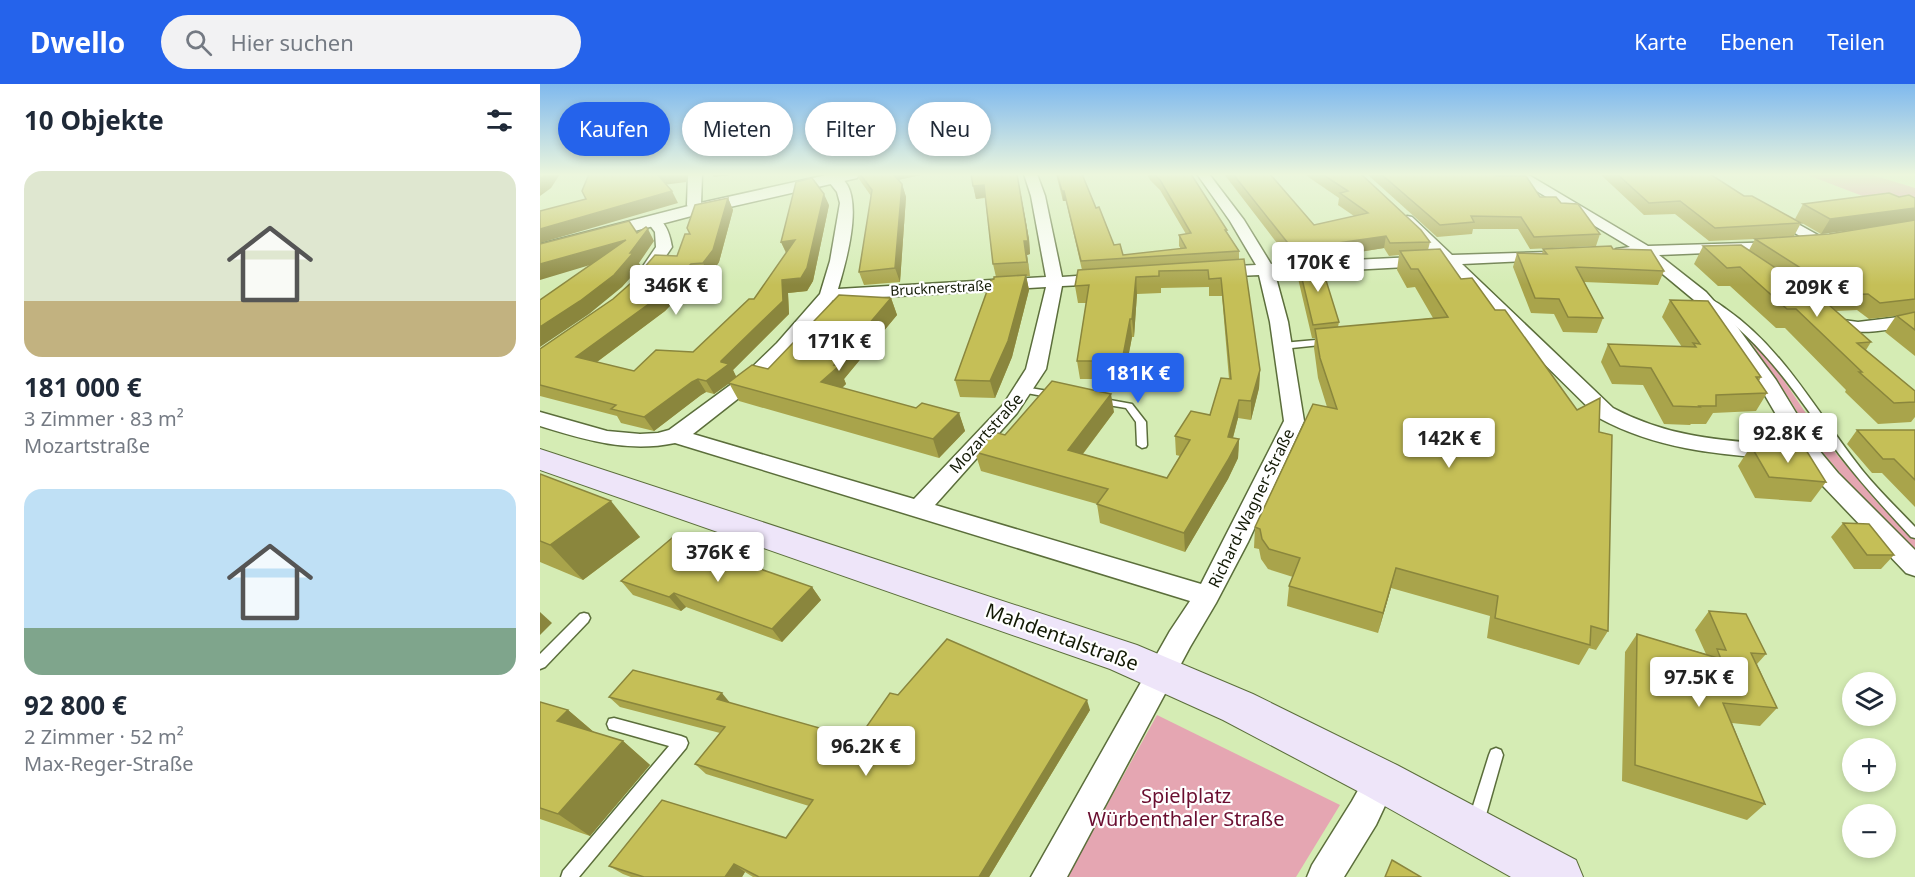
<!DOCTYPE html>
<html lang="de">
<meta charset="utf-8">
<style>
:root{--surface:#fff;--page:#f2f2f3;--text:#1f2937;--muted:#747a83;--accent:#2563eb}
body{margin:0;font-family:"Noto Sans",sans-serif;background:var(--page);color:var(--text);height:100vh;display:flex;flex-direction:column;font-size:22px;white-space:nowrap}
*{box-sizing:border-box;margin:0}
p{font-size:20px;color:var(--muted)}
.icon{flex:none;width:33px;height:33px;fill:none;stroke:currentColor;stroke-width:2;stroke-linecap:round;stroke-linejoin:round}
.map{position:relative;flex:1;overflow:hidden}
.panel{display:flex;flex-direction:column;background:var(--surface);width:540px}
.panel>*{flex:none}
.banner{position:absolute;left:18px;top:18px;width:570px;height:54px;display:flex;gap:12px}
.fabs{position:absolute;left:1302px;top:588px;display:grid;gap:12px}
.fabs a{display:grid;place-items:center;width:54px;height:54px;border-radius:50%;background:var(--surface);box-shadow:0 3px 9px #0003;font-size:30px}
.price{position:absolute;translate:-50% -51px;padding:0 14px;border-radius:6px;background:#fff;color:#222;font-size:20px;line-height:39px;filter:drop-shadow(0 2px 3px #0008)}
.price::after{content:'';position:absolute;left:50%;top:36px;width:18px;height:14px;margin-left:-9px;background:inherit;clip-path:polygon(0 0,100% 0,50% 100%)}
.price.active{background:var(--accent);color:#fff}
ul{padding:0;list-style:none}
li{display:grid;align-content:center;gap:12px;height:318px;padding:0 24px}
li span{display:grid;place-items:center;height:186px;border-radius:18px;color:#555}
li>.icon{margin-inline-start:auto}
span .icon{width:108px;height:108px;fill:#fffc;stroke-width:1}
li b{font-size:26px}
h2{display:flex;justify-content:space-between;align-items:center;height:72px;padding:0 24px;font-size:26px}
.chip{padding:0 21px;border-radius:27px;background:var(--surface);box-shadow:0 3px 9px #0003;font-size:21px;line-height:54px}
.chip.active{background:var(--accent);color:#fff}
header{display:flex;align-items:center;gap:36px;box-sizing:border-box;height:84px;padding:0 30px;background:var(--accent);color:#fff}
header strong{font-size:28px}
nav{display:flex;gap:33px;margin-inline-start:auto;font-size:21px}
.search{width:420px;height:54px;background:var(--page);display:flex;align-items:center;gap:15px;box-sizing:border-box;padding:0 21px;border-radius:33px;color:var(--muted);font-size:22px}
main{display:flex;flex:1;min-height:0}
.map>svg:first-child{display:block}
</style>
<header>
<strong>Dwello</strong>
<div class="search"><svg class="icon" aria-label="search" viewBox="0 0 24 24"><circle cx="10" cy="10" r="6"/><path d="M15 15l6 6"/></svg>Hier suchen</div>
<nav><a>Karte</a><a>Ebenen</a><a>Teilen</a></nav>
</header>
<main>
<section class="panel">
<h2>10 Objekte<svg class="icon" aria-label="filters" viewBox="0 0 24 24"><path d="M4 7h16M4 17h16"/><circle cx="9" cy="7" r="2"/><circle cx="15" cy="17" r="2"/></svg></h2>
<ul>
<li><span style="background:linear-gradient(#dfe7d0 70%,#c2b280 0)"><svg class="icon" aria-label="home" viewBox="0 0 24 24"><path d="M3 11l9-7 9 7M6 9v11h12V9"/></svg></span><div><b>181 000 €</b><p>3 Zimmer · 83 m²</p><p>Mozartstraße</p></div></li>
<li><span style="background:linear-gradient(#bfe0f5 75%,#7fa58c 0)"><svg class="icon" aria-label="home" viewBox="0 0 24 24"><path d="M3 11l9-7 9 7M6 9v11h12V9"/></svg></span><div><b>92 800 €</b><p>2 Zimmer · 52 m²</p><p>Max-Reger-Straße</p></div></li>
</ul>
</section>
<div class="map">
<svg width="1375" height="793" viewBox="0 0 1375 793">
<rect width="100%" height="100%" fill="#d5ecb4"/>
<g fill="#e5a6b2">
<path d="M1265 90H1329L1375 104V132Z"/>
<path d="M1188 232 1228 273 1282 353 1337 418 1375 456V470L1326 420 1280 365 1250 316 1212 260Z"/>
<path d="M617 631 800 721 756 793H527Z"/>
</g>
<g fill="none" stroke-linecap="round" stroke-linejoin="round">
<defs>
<g id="service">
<path d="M1166 215C1174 215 1180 221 1186 225 1244 265 1279 332 1322 386 1338 406 1357 424 1375 443V454L1371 453C1346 426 1321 399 1299 370 1257 312 1226 260 1166 219Z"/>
<path d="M787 255 791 258 790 260 742 265 738 262 742 259Z"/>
<path d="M484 303 514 308 519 311 514 314 481 308 479 306Z"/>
<path d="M559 314 592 320 606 338 607 361 606 363 602 364 597 361 596 338 586 324 556 319 554 317 556 315Z"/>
<path d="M44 529 48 530 50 534 48 538 5 583 0 585V570L40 530Z"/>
<path d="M74 634 141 652 146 654 148 659 146 664 39 793H21L23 787 129 662 69 645 67 640 69 635Z"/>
<path d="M956 664 961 666 963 671 944 738 941 743 936 746 931 743 928 738 949 671 951 666Z"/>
</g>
<g id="minor">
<path d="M148 90H162L161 121 163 125 161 128H151L147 121Z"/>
<path d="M293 90C330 99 305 181 298 205L506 193 491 112 484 90H497L505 112 522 193 565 190 573 195 565 200 522 202 506 285 477 329 395 421 661 500 744 337 730 238 719 191 676 193 668 188 676 183 716 181 690 137 657 90H669L704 136 731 180 895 172 862 139 860 136 867 132 872 133 912 171 1012 168 1014 171 1012 174 1006 176 922 180 1073 324C1128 353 1178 356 1238 361L1246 363 1249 368 1246 373 1238 375C1175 370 1116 365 1059 334L904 181 735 190 748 238 764 337 708 458 676 519 650 563 527 793H491L630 547 650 517 135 359C87 369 46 356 0 342V328L67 347 100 350 118 349 129 346 204 291 237 259 280 210 290 177 300 119 297 108 286 94ZM506 203 486 285 463 321 374 415 153 350 218 299 251 267 293 216Z"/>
<path d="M972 90H987L1108 162 1244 158 1247 161 1239 166 1119 171 1166 208 1198 244 1236 296 1278 365 1298 389 1375 466V492L1366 489 1282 401 1262 375 1216 296 1186 252 1154 216 1101 172 1076 171 1073 168 1076 165 1090 163 973 93Z"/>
<path d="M1231 125 1285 155 1288 158 1285 161H1275L1226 132 1224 129 1226 126Z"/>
<path d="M113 132C126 136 130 151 132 163L109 197 103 199 95 194 116 163 115 148 106 136Z"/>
<path d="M1286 229 1303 236 1318 238 1375 231V241C1342 247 1311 254 1280 238L1277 234 1280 230Z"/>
<path d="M841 680 852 685 857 696 836 741 804 793H767L772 781 812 717 830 685Z"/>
</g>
<path id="tertiary" d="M291 90H319L317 94 159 130 0 172V160L156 120Z"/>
<path id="secondary" d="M0 365 597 561 713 610 857 681 1036 776 1043 793H971L825 711 683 636 570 585 0 386Z"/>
</defs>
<use href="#service" stroke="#5b6e3b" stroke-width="3"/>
<use href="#minor" stroke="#5b6e3b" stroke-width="3"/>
<use href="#tertiary" stroke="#5b6e3b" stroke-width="3"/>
<use href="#secondary" stroke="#5b6e3b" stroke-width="2"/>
<use href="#service" fill="#fff" fill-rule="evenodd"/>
<use href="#minor" fill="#fff" fill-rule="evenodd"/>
<use href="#tertiary" fill="#fff" fill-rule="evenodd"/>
<use href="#secondary" fill="#eee5f9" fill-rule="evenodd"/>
</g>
<g fill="#a9a44b">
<path d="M317 90H385L358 96 362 100 366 113 360 198 324 201 319 188 331 112 319 95Z"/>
<path d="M429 90H477L489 155 490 170 487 171 490 192H486L489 206 472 273 455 314 420 313 415 296 454 195 456 193 453 180 445 114 436 115 432 92Z"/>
<path d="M516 90H542L556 124 574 161 583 171 641 165 639 162V151L646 150 620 106 610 96 607 90H651L699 167V176L720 286 719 304 711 336 698 334 693 354 699 355 698 374 688 395 645 468 560 439 557 420 441 387 435 368 465 351 574 328 543 370 627 394 640 372 636 371 635 352 670 331 689 295 682 212H669V203L621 204V209L597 210 594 253H592L584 295H540L537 277 546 219H538L535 202 542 186 526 117H523Z"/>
<path d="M684 90H730L774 141 814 132 798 121 799 114 764 90H821L890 158 888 166 955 226 1037 326 1059 348 1068 547 1056 566 1049 564 1039 581 947 554 950 532 851 504 838 549 747 522 749 502 753 493 728 485 721 475 719 465 714 464 715 443 787 323 778 294 774 264 775 254H772L757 190 758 178 799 238 798 243 893 234 875 203 867 204 857 186 859 171 849 172 844 164 776 175 750 176Z"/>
<path d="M827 90H955L956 92 1000 113 1021 119 1060 150 1056 162 990 165 978 145H933L932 150 897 153Z"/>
<path d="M1060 90H1170L1204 112 1261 139 1254 152 1289 150 1331 143 1281 150 1255 135 1263 120 1359 113 1375 114V272L1345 248 1356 232 1329 235 1317 226 1296 227 1331 258 1326 266 1375 307V333L1371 338 1338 340 1305 308 1306 306 1245 244H1236L1190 202H1178L1154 180 1163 162 1209 166 1215 155 1169 157 1135 130 1104 131Z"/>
<path d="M188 114 193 126 179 178 170 192 158 193 125 227 57 278 94 287 153 268 214 215 246 169 241 158 289 121 273 197 267 207 248 209 249 230 193 286 196 293 228 285 351 214 357 231 304 295 306 300 302 304 376 324 419 329 425 347 399 374 199 317 189 299 174 310 166 308 161 311 114 347 81 339 77 332 0 312V265L137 172 150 150Z"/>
<path d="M1003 165H1073L1124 187 1118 201 1044 198 1063 234 1057 249 1023 248 1014 230 991 229 973 183 977 169 1002 170Z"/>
<path d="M1130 216 1221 293 1219 297 1227 309 1216 327 1173 329 1166 340H1151L1150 341 1124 340 1103 301 1072 300 1061 278 1068 260 1142 263 1122 233Z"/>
<path d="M1317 346H1375V423L1342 389H1332L1307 360Z"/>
<path d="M1211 362 1286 398 1271 418 1215 414 1198 382Z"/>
<path d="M0 390 100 453 43 496 0 478Z"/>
<path d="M1303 439 1354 471 1341 485H1314L1291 453Z"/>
<path d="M178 468 180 471 272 503 281 516 242 558 146 523 141 527 93 511 81 497Z"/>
<path d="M1169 527 1226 570 1217 580 1237 624 1220 642 1192 639 1225 720 1207 736 1082 697 1085 568 1097 550 1166 570 1155 546Z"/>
<path d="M358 611 550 626 449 793H213L205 788 202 793H91L83 790 69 782 246 754 269 722 166 690 155 680 180 649 80 623 69 613 191 619 318 655Z"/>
<path d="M0 618 28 626 55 649 83 657 110 681 50 752 0 735Z"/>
</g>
<g fill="#8a863d">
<path d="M6 90H20L11 104 0 112V95Z"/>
<path d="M117 90H148L146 98 123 101Z"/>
<path d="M172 90H200L174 93Z"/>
<path d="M350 90H385L353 97Z"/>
<path d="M477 90 489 155 490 170 487 171 490 192 484 157Z"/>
<path d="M362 100 366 113 360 198 355 184Z"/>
<path d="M444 101 446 113 436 115 433 102Z"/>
<path d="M132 107 138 119 0 159V145Z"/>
<path d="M522 107H524L526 117H523Z"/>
<path d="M284 110 289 121 273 197 267 207 248 209 249 230 193 286 197 294 174 310 166 297 181 278Z"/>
<path d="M188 114 193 126 179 178 170 192 163 179Z"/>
<path d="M1375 124V138L1281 150 1290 135Z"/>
<path d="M108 145 114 157 99 179 101 182 82 203 49 230 0 263V243L90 169 0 196V180L86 156Z"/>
<path d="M846 152 844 164 776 175 777 162Z"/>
<path d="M255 156 247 170 241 158Z"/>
<path d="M151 180 158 193 125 227 46 286 36 273Z"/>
<path d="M486 191 489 206 472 273 455 314 450 297Z"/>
<path d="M596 193 597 210 594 253 592 235Z"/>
<path d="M351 214 357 231 304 295 306 300 289 316 281 298 294 281Z"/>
<path d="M590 235 592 253 584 295 582 277Z"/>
<path d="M720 286 719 304 711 336V317Z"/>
<path d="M158 295 166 308 161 311 114 347 104 333 152 298Z"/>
<path d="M571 310 574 328 532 384 528 366Z"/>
<path d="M699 316 698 334 688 372V353Z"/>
<path d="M419 329 425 347 399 374 393 355Z"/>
<path d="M699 355 698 374 688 395 645 468 644 449Z"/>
<path d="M71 417 100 453 43 496 10 461Z"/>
<path d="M856 484 851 504 838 549 843 529Z"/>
<path d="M272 503 281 516 242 558 232 545Z"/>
<path d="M134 509 146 523 141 527 129 513Z"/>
<path d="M0 528 12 539 0 551Z"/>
<path d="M182 609 191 620 177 615Z"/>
<path d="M547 616 550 626 449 793H439Z"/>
<path d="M28 626 56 650 17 637Z"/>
<path d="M83 657 110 681 50 752 18 730Z"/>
<path d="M194 780 205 788 202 793H185Z"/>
</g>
<g fill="#c5bf57" stroke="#8a863d" stroke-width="1.5">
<path d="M0 90H6L0 95Z"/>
<path d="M49 90H117L132 107 0 145V127L46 115 42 107Z"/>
<path d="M320 90H353L362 100 355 184 319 188 332 106Z"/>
<path d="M431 90H477L486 142 488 157H484L487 178 453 180 444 101 433 102Z"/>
<path d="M517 90H542L556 124 559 123 574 161 580 160 583 171 646 164 639 151 651 149 620 96 614 90H651L687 146H685L699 167 541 177 524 107H522Z"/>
<path d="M693 90H730L774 141 828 129 800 109 808 107 782 90H821L881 146 890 158 850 159 846 152 777 162 751 163Z"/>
<path d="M841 90H955L956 92H986L1000 113H1016L1021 119 1038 120 1060 150 994 153 981 133 931 132 934 138 900 141Z"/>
<path d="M1077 90H1170L1204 112H1212L1261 139 1175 144 1140 117 1109 119Z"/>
<path d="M272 94 284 110 267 184 261 194 242 196 243 217 181 277V278L189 280 166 297 158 295 152 298 104 333 71 325 76 321 0 301V265L73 215 91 199 115 171 137 172 145 150H150L147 144 155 121 188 114 173 166 163 179 151 180 117 214 36 273 94 287 116 266 153 268 209 215H214L255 156 241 158 256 98Z"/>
<path d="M1349 109 1359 113 1369 111 1375 114V124L1290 135 1263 120Z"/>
<path d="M1375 136V215L1340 219 1328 210 1303 211 1215 155 1289 150Z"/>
<path d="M89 137 97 149 106 143 108 145 90 169H93L74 191 40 217 0 243V216L86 156 0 180V160Z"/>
<path d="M1201 161 1281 214 1331 258 1317 259 1375 307V318L1354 319 1319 288H1322L1256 225H1247L1200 183 1187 184 1163 162Z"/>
<path d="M1071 162 1073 165 1111 166 1124 187 1036 183 1063 234 1028 233 1019 215 995 214 977 169 1007 170 1003 165Z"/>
<path d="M900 165 921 195 932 194 955 226H965L1037 326 1060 314 1059 348 1072 351 1068 547 1051 542 1050 561 955 534 958 512 856 484 843 529 749 502 760 474 729 465 722 455 720 445 715 443 773 320 797 325 780 274 775 245 908 233 878 185H871L860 167Z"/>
<path d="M704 175 720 286 711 317 699 316 688 353 699 355 688 376 644 449 557 420 568 405 435 368 454 348 465 351 512 297 571 310 528 366 627 394 650 356 635 352 651 327 670 331 681 294 691 295 681 194 669 195 668 186 619 187V192L596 193 592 235H590L582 277H537L549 201 535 202 538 186Z"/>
<path d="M780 177 799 238 773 241 758 178Z"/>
<path d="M486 191 468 257 450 297 415 296 451 196 454 195V193Z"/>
<path d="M299 211 351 214 294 281 299 282 281 298 376 324 382 319 419 329 393 355 188 299 212 281 228 285Z"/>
<path d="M1130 216 1168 217 1221 293H1216L1227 309 1176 311V322H1159L1160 323 1133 322 1111 284 1080 282 1068 260 1156 263 1153 259 1160 260Z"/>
<path d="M1375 228V246L1357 232Z"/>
<path d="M1317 346H1375V396L1354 375H1343Z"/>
<path d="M1211 362 1266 366 1286 398 1229 393Z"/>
<path d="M0 390 71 417 10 461 0 457Z"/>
<path d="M1303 439 1329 440 1354 471H1327Z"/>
<path d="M132 454 178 468 177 470 272 503 232 545 134 509 129 513 81 497Z"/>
<path d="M1169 527 1206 530 1226 570 1211 569 1237 624 1183 619 1225 720 1095 681 1097 550 1181 575 1177 565 1186 566Z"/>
<path d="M407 555 547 616 439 793H219L194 780 185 793H104L69 782 122 716 246 754 273 716 155 680 185 643 69 613 93 586 182 609 177 615 318 655 350 609 358 611Z"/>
<path d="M0 618 28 626 17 637 83 657 18 730 0 724Z"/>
<path d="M852 776 881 793H845Z"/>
</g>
<linearGradient id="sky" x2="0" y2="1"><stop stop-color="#7fb9ee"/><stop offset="0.45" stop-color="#ecf6dd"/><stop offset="1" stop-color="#ecf6dd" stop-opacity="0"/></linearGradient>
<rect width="1375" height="201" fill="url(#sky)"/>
<g text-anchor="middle" stroke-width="4.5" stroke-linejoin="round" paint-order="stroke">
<g font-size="14" fill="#121905" stroke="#fff">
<text transform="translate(401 204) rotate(-3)" y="5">Brucknerstraße</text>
</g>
<g font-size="16" fill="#121905" stroke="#fff">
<text transform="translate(446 349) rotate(-48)" y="6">Mozartstraße</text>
<text transform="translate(711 424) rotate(-64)" y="6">Richard-Wagner-Straße</text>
</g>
<g font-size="20" fill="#121905" stroke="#fff">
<text transform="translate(522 553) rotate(20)" y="7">Mahdentalstraße</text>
</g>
<g font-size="20" fill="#6a0e30" stroke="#fff">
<text x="646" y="719">Spielplatz<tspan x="646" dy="23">Würbenthaler Straße</tspan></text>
</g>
</g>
</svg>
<div class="fabs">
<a><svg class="icon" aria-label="layers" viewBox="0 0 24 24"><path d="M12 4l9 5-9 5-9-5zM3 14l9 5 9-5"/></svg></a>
<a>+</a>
<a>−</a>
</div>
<b class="price" style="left:778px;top:209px">170K €</b>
<b class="price" style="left:136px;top:232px">346K €</b>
<b class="price" style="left:1277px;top:234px">209K €</b>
<b class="price" style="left:299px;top:288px">171K €</b>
<b class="price active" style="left:598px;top:320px">181K €</b>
<b class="price" style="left:1248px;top:380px">92.8K €</b>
<b class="price" style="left:909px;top:385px">142K €</b>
<b class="price" style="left:178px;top:499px">376K €</b>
<b class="price" style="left:1159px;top:624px">97.5K €</b>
<b class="price" style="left:326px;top:693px">96.2K €</b>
<div class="banner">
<a class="chip active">Kaufen</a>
<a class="chip">Mieten</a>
<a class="chip">Filter</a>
<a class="chip">Neu</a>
</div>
</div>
</main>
